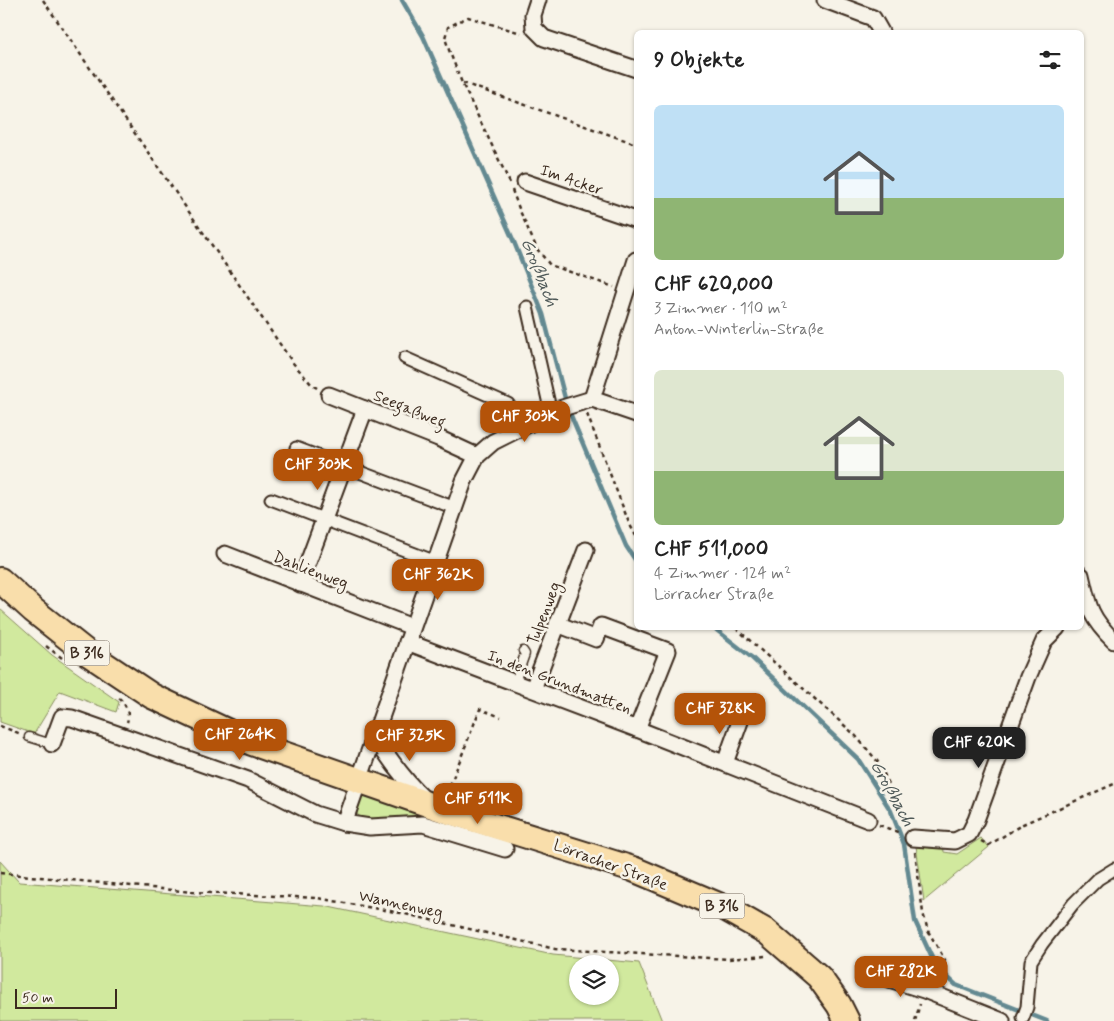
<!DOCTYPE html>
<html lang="de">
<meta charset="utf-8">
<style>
:root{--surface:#fff;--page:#f2f2f2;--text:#222;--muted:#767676;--accent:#b45309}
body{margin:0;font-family:Mynerve,sans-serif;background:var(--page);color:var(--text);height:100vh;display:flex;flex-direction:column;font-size:19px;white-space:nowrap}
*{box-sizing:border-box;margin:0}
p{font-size:16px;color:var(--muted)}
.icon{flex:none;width:28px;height:28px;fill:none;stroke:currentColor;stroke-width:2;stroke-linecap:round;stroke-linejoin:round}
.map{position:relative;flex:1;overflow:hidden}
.sheet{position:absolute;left:634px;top:30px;width:450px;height:600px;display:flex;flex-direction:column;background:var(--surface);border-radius:8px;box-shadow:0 1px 4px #0004}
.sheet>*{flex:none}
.buttons{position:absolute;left:569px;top:955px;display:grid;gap:10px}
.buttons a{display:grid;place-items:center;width:50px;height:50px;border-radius:50%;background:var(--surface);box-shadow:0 1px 4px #0004;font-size:25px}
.scale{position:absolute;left:15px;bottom:12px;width:102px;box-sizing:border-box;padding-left:5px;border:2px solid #3b2a1e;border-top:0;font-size:14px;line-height:18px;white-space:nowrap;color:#3b2a1e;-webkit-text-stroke:4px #f7f3e8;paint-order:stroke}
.price{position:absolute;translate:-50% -42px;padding:0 11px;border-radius:10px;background:var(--accent);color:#fff;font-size:16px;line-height:32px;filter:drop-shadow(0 1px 2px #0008)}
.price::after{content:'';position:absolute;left:50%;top:30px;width:15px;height:11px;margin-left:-8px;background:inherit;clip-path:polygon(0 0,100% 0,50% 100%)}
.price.on{background:#222;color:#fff}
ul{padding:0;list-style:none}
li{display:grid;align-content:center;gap:10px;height:265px;padding:0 20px}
li span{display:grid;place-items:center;height:155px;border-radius:8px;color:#555}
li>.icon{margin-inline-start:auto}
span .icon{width:90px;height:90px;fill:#fffc;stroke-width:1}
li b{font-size:21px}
h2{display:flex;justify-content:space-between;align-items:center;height:60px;padding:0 20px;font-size:21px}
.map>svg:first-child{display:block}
</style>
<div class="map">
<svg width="1114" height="1021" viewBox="0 0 1114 1021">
<rect width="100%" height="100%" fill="#f7f3e8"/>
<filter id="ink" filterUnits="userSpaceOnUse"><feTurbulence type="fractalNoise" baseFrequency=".02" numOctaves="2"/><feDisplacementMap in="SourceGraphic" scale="10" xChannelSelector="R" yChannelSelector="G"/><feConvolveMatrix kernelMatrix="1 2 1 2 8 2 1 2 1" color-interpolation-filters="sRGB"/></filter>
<g filter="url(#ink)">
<g fill="#d1e99e" stroke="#868a5e" fill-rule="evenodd">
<path d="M0 609 52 655 119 702 116 712 60 691 34 734 0 722Z"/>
<path d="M371 796 442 822 441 824 366 822 357 814 356 803 361 797Z"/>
<path d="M981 838 989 847 924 901 916 846 943 844 944 852 957 854Z"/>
<path d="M0 861 19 882 324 906 553 955 639 963 662 1021H0ZM578 964H610V996H578Z"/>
</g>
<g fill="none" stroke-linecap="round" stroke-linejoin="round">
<g stroke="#638991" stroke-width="4.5">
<path d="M402 0 423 36 514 242 543 314 567 406 626 546 636 561"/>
<path d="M714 628 751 657 858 759 891 811 904 844 915 921 933 960 942 972 956 985 1047 1021"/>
</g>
<defs>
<g id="service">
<path d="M515 682 525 654 523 651"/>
<path d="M29 737 52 744"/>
</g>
<g id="pedestrian">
<path d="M527 307 551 413"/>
<path d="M405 358 508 404 524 427"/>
<path d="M296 448 455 508"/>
<path d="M271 499 436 562"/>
<path d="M1023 1018 1027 1007 1031 961 1042 944 1073 904 1098 879 1114 869"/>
</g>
<g id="minor">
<path d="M538 0 533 15 534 28 544 38 636 69"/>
<path d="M825 0 873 18 881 32"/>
<path d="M525 182 636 220"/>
<path d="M329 395 438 438 477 456"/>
<path d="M592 399 636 260"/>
<path d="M592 399 636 414"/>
<path d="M225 554 412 627"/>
<path d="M1081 575C1088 606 1090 618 1114 641"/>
<path d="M300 584 365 409"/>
<path d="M557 624 596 639 601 626 668 651 637 729"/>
<path d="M407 642 637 729 868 820"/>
<path d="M533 689 586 550"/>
<path d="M374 735C389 759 404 780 424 799"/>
<path d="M52 744 62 717 72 718 248 780 315 814 344 823 370 827 423 824 505 849"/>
<path d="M725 763 742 716"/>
<path d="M344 823 464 481 477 456 493 442 559 409 592 399"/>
<path d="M913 838 955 841 969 834 976 820 1028 677 1044 641 1057 628"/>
<path d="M886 978 924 990 1002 1021"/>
</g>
<path id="primary" d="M0 580 33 610 86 652 152 696 252 743 450 812 633 869 723 907 767 932 819 977 839 1005 847 1021"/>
</defs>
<use href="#service" stroke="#3b2a1e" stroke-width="11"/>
<use href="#pedestrian" stroke="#3b2a1e" stroke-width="15"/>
<use href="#minor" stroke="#3b2a1e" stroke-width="19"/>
<use href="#primary" stroke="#3b2a1e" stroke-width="28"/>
<g stroke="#3b2a1e" stroke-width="2.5" stroke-dasharray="4 4" stroke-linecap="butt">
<path d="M43 0 293 363 312 385 317 388"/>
<path d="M463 83 636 144"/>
<path d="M510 183 462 83 449 50 445 38 448 27 468 17 521 33"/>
<path d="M512 190 520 211 537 249 550 265 614 287"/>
<path d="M587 414 629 523 636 536"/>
<path d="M736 628 855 735 878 762 892 790 906 826"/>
<path d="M46 646 62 658"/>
<path d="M119 698C126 704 130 714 127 722"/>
<path d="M0 726 21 734"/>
<path d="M447 793 480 709 501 717"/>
<path d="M879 825 900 833"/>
<path d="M981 841 989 845 1023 824 1114 784"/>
<path d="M915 852 923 913 928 931 945 960 931 971 929 977"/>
<path d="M0 873 192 892 317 898 401 913 555 949 728 959 766 956"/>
<path d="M915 1021 920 1004"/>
</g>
<use href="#service" stroke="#f7f3e8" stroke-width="8"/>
<use href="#pedestrian" stroke="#f7f3e8" stroke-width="11"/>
<use href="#minor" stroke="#f7f3e8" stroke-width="15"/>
<use href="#primary" stroke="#f9deab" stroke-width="24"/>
</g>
</g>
<g text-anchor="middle" stroke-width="5" stroke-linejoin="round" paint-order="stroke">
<g fill="#f7f3e8" stroke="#73665b" stroke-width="1">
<rect x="64.5" y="640.5" width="45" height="25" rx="4"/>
<rect x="699.5" y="893.5" width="45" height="25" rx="4"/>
</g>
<g font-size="15" font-weight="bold" fill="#3b2a1e">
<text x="87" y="658">B 316</text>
<text x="722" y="911">B 316</text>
</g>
<g font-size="16" fill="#3b2a1e" stroke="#f7f3e8">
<text transform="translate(572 179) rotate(19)" y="6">Im Acker</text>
<text transform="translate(410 408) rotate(22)" y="6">Seegaßweg</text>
<text transform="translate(311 569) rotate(21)" y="6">Dahlienweg</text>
<text transform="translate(543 613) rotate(-69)" y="6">Tulpenweg</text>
<text transform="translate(560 681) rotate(21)" y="6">In den Grundmatten</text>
<text transform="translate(611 864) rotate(20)" y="6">Lörracher Straße</text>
<text transform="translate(401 903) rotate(12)" y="6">Wannenweg</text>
</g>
<g font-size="18" font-style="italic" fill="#4f5958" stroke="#f7f3e8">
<text transform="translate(540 272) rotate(68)" y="6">Großbach</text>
<text transform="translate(893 793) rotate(61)" y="6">Großbach</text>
</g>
</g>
</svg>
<div class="buttons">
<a><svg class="icon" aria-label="layers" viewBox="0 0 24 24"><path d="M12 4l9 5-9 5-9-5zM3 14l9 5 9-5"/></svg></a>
</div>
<div class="scale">50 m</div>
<b class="price" style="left:525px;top:443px">CHF 303K</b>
<b class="price" style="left:318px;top:491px">CHF 303K</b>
<b class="price" style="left:438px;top:601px">CHF 362K</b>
<b class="price" style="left:720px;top:735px">CHF 328K</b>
<b class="price" style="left:240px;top:761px">CHF 264K</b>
<b class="price" style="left:410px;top:762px">CHF 325K</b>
<b class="price on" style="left:979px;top:769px">CHF 620K</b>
<b class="price" style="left:478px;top:825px">CHF 511K</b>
<b class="price" style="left:901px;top:998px">CHF 282K</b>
<section class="sheet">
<h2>9 Objekte<svg class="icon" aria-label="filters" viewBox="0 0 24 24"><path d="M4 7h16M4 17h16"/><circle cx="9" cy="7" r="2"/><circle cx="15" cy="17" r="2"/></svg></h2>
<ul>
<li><span style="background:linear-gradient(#bfe0f5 60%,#8fb573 0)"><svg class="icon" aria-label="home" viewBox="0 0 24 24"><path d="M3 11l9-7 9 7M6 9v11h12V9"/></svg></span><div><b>CHF 620,000</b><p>3 Zimmer · 110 m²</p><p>Anton-Winterlin-Straße</p></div></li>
<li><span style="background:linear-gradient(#dfe7d0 65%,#8fb573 0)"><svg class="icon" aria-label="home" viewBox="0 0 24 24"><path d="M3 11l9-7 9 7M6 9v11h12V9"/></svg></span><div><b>CHF 511,000</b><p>4 Zimmer · 124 m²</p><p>Lörracher Straße</p></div></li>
</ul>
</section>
</div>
